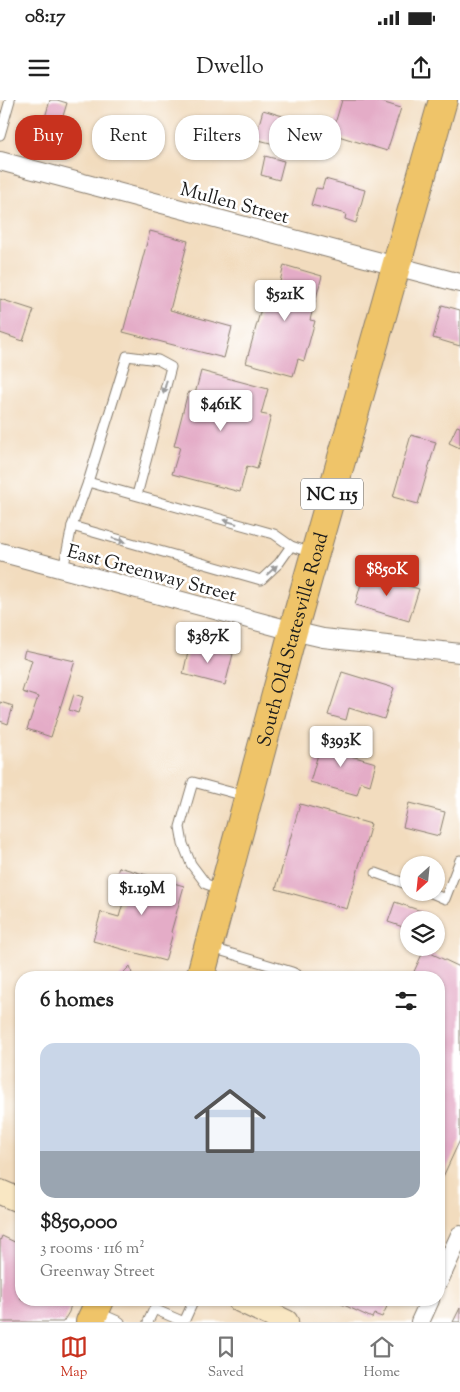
<!DOCTYPE html>
<meta charset="utf-8">
<style>
:root{--surface:#fff;--page:#f2f2f2;--text:#222;--muted:#767676;--line:#e0e0e0;--accent:#c8321e}
body{margin:0;font-family:"Sorts Mill Goudy",serif;background:var(--page);color:var(--text);height:100vh;display:flex;flex-direction:column;font-size:19px;white-space:nowrap}
*{box-sizing:border-box;margin:0}
p{font-size:16px;color:var(--muted)}
.icon{flex:none;width:28px;height:28px;fill:none;stroke:currentColor;stroke-width:2;stroke-linecap:round;stroke-linejoin:round}
.map{position:relative;flex:1;overflow:hidden}
.drawer{position:absolute;left:15px;top:871px;width:430px;height:335px;display:flex;flex-direction:column;background:var(--surface);border-radius:20px;box-shadow:0 1px 4px #0004}
.drawer>*{flex:none}
.top-card{position:absolute;left:15px;top:15px;width:430px;height:45px;display:flex;gap:10px}
.needle{width:32px;rotate:207deg}
.buttons{position:absolute;left:400px;top:756px;display:grid;gap:10px}
.buttons a{display:grid;place-items:center;width:45px;height:45px;border-radius:50%;background:var(--surface);box-shadow:0 1px 4px #0004;font-size:25px}
.price{position:absolute;translate:-50% -42px;padding:0 11px;border-radius:5px;background:#fff;color:#222;font-size:16px;line-height:32px;filter:drop-shadow(0 1px 2px #0008)}
.price::after{content:'';position:absolute;left:50%;top:30px;width:15px;height:11px;margin-left:-8px;background:inherit;clip-path:polygon(0 0,100% 0,50% 100%)}
.price.on{background:var(--accent);color:#fff}
ul{padding:0;list-style:none}
li{display:grid;align-content:center;gap:10px;height:265px;padding:0 25px}
li+li{border-top:1px solid var(--line)}
li span{display:grid;place-items:center;height:155px;border-radius:15px;color:#555}
li>.icon{margin-inline-start:auto}
span .icon{width:90px;height:90px;fill:#fffc;stroke-width:1}
li b{font-size:21px}
h2{display:flex;justify-content:space-between;align-items:center;height:60px;padding:0 25px;font-size:21px}
.tag{padding:0 18px;border-radius:20px;background:var(--surface);box-shadow:0 1px 4px #0004;font-size:18px;line-height:45px}
.tag.on{background:var(--accent);color:#fff}
.status{display:flex;justify-content:space-between;align-items:center;height:35px;padding:0 25px;background:var(--surface);direction:ltr}
.status svg{height:14px;fill:currentColor}
header{display:flex;justify-content:space-between;align-items:center;height:65px;padding:0 25px;background:var(--surface);font-size:22px;font-weight:600}
.tab-bar{display:flex;justify-content:space-around;align-items:center;height:70px;border-top:1px solid var(--line);background:var(--surface);font-size:14px;color:var(--muted)}
.tab-bar a{display:grid;justify-items:center;gap:2px}
.tab-bar .on{color:var(--accent)}
.map>svg:first-child{display:block}
</style>
<div class="status"><b>08:17</b><svg viewBox="0 0 49 12"><path d="M0 12V9h3v3zM5 12V6h3v6zM10 12V3h3v9zM15 12V0h3v12zM26 1h20v11H26zM47 4h2v5h-2z"/></svg></div>
<header><svg class="icon" aria-label="menu" viewBox="0 0 24 24"><path d="M4 6h16M4 12h16M4 18h16"/></svg>Dwello<svg class="icon" aria-label="share" viewBox="0 0 24 24"><path d="M12 15V3M7 8l5-5 5 5M5 13v7h14v-7"/></svg></header>
<div class="map">
<svg width="460" height="1222" viewBox="0 0 460 1222">
<rect width="100%" height="100%" fill="#fff"/>
<filter id="ink" filterUnits="userSpaceOnUse"><feTurbulence type="fractalNoise" baseFrequency=".02" numOctaves="2"/><feDisplacementMap in="SourceGraphic" scale="10" xChannelSelector="R" yChannelSelector="G"/><feConvolveMatrix kernelMatrix="1 2 1 2 8 2 1 2 1" color-interpolation-filters="sRGB"/></filter>
<filter id="wash" filterUnits="userSpaceOnUse"><feTurbulence type="fractalNoise" baseFrequency=".0096" numOctaves="4" result="noise"/><feDisplacementMap in="SourceGraphic" scale="20" xChannelSelector="R" yChannelSelector="G"/><feGaussianBlur stdDeviation="1.12" result="paint"/><feColorMatrix in="noise" values="0 0 0 0 0 0 0 0 0 0 0 0 0 0 0 0 0 1.4 0 .05"/><feComposite in="paint" operator="in"/></filter>
<g filter="url(#wash)">
<rect width="100%" height="100%" fill="#f2dcbe"/>
<g id="blocks">
<g fill="#e4acc7">
<path d="M50 0H57L67 3 56 39 40 35Z"/>
<path d="M342 0H375L401 8 387 51 332 34Z"/>
<path d="M263 10 286 17 278 45 255 39Z"/>
<path d="M265 56 284 61 279 80 261 75Z"/>
<path d="M325 79 365 90 356 123 345 119 346 114 311 105 316 88 322 89Z"/>
<path d="M150 131 188 141 170 210 232 227 224 258 123 232Z"/>
<path d="M284 165 322 176 310 220 315 221 304 261 298 259 293 276 246 263 267 187 278 190Z"/>
<path d="M0 199 34 210 23 241 0 233Z"/>
<path d="M442 205 460 210V246L433 238Z"/>
<path d="M201 271 268 289 261 314 271 316 257 369 247 366 240 392 172 374 180 347 174 346 188 292 195 294Z"/>
<path d="M457 326 460 327V348L449 343Z"/>
<path d="M411 335 436 342 418 404 393 397Z"/>
<path d="M364 473 419 489 409 521 355 505Z"/>
<path d="M190 543 233 554 225 585 183 574Z"/>
<path d="M25 550 75 561 51 637 27 629 38 597 22 592 32 560 23 557Z"/>
<path d="M342 572 394 588 384 619 349 608 346 620 328 615Z"/>
<path d="M74 594 83 597 78 613 69 610Z"/>
<path d="M0 602 13 606 8 624 0 621Z"/>
<path d="M323 637 354 645 351 656 376 663 370 685 361 682 357 695 310 682Z"/>
<path d="M409 703 445 712 439 736 403 727Z"/>
<path d="M300 704 371 724 347 809 276 789Z"/>
<path d="M119 767 184 786 171 832 173 833 165 861 93 841 101 812 119 817 128 786 114 783Z"/>
<path d="M395 802 427 813 424 820H409V829L388 822Z"/>
<path d="M424 850 460 867V1040L441 1081 439 1080V878H411Z"/>
<path d="M130 866 133 878H118Z"/>
<path d="M2 1136 21 1145V1200H72L69 1212 63 1222H0V1141Z"/>
<path d="M333 1200H390L382 1217 374 1214 372 1218Z"/>
<path d="M460 1208V1222H453Z"/>
</g>
</g>
</g>
<g filter="url(#ink)">
<use href="#blocks" fill-opacity="0" stroke="#877c6d" stroke-width="1"/>
<g fill="none" stroke-linecap="round" stroke-linejoin="round">
<defs>
<g id="service">
<path d="M0 35 10 0"/>
<path d="M88 382 274 434 291 446 312 453"/>
<path d="M72 426 261 480 279 463 291 446"/>
<path d="M63 470 72 426 88 382 127 256 158 260 171 267 137 395"/>
<path d="M376 773 409 785"/>
<path d="M220 789 206 784 191 764 183 744 180 727 193 682 245 696"/>
<path d="M429 792 445 799 460 760"/>
<path d="M212 848 292 872 304 878"/>
<path d="M97 1212 120 1222"/>
<path d="M148 1222 154 1209 184 1222 194 1200"/>
</g>
<g id="minor">
<path d="M0 61 460 183"/>
<path d="M0 452 293 531 323 538 460 553"/>
<path d="M439 1181 460 1135"/>
<path d="M420 1222 430 1200"/>
</g>
<g id="secondary">
<path d="M0 1092 21 1101"/>
<path d="M240 1200 286 1222"/>
</g>
<g id="primary">
<path id="s1" d="M200 878 293 531 443 0"/>
<path d="M90 1222 100 1200"/>
</g>
</defs>
<use href="#service" stroke="#877c6d" stroke-width="11"/>
<use href="#minor" stroke="#877c6d" stroke-width="20"/>
<use href="#secondary" stroke="#877c6d" stroke-width="26"/>
<use href="#primary" stroke="#877c6d" stroke-width="30"/>
<use href="#service" stroke="#fff" stroke-width="9"/>
<use href="#minor" stroke="#fff" stroke-width="18"/>
<use href="#secondary" stroke="#f9e7c3" stroke-width="24"/>
<use href="#primary" stroke="#efc469" stroke-width="28"/>
</g>
<defs><path id="oneway-solid" d="M-6-.8H1V-3.2L6.5 0L1 3.2V.8H-6Z" transform="scale(1.25)"/></defs>
<g fill="#999">
<use href="#oneway-solid" transform="translate(165 287) rotate(104)"/>
<use href="#oneway-solid" transform="translate(230 422) rotate(-164)"/>
<use href="#oneway-solid" transform="translate(119 440) rotate(16)"/>
<use href="#oneway-solid" transform="translate(272 470) rotate(-43)"/>
</g>
</g>
<g text-anchor="middle" stroke-width="5" stroke-linejoin="round" paint-order="stroke">
<rect fill="#fff" stroke="#606060" stroke-width="1" x="301" y="378.5" width="62" height="31" rx="4"/>
<g font-size="18" font-weight="bold" fill="#1c1c1c">
<text x="332" y="400">NC 115</text>
</g>
<g font-size="19" fill="#1c1c1c" stroke="#fff">
<text transform="translate(235 102) rotate(15)" y="7">Mullen Street</text>
<text transform="translate(152 472) rotate(15)" y="7">East Greenway Street</text>
<text dy="7" stroke="none"><textPath href="#s1" startOffset="351">South Old Statesville Road</textPath></text>
</g>
</g>
</svg>
<div class="buttons">
<a><svg class="needle" viewBox="-14 -14 28 28"><path d="M0-13l5 13h-10z" fill="#e53935"/><path d="M0 13l5-13h-10z" fill="#767676"/></svg></a>
<a><svg class="icon" aria-label="layers" viewBox="0 0 24 24"><path d="M12 4l9 5-9 5-9-5zM3 14l9 5 9-5"/></svg></a>
</div>
<b class="price" style="left:285px;top:222px">$521K</b>
<b class="price" style="left:221px;top:332px">$461K</b>
<b class="price on" style="left:387px;top:497px">$850K</b>
<b class="price" style="left:208px;top:564px">$387K</b>
<b class="price" style="left:341px;top:668px">$393K</b>
<b class="price" style="left:142px;top:816px">$1.19M</b>
<div class="top-card">
<a class="tag on">Buy</a>
<a class="tag">Rent</a>
<a class="tag">Filters</a>
<a class="tag">New</a>
</div>
<section class="drawer">
<h2>6 homes<svg class="icon" aria-label="filters" viewBox="0 0 24 24"><path d="M4 7h16M4 17h16"/><circle cx="9" cy="7" r="2"/><circle cx="15" cy="17" r="2"/></svg></h2>
<ul>
<li><span style="background:linear-gradient(#c9d6e8 70%,#9aa5b1 0)"><svg class="icon" aria-label="home" viewBox="0 0 24 24"><path d="M3 11l9-7 9 7M6 9v11h12V9"/></svg></span><div><b>$850,000</b><p>3 rooms · 116 m²</p><p>Greenway Street</p></div></li>
</ul>
</section>
</div>
<nav class="tab-bar">
<a class="on"><svg class="icon" aria-label="map" viewBox="0 0 24 24"><path d="M3 6l6-2 6 2 6-2v14l-6 2-6-2-6 2zM9 4v14M15 6v14"/></svg>Map</a>
<a><svg class="icon" aria-label="saved" viewBox="0 0 24 24"><path d="M7 4h10v16l-5-4-5 4z"/></svg>Saved</a>
<a><svg class="icon" aria-label="home" viewBox="0 0 24 24"><path d="M3 11l9-7 9 7M6 9v11h12V9"/></svg>Home</a>
</nav>
